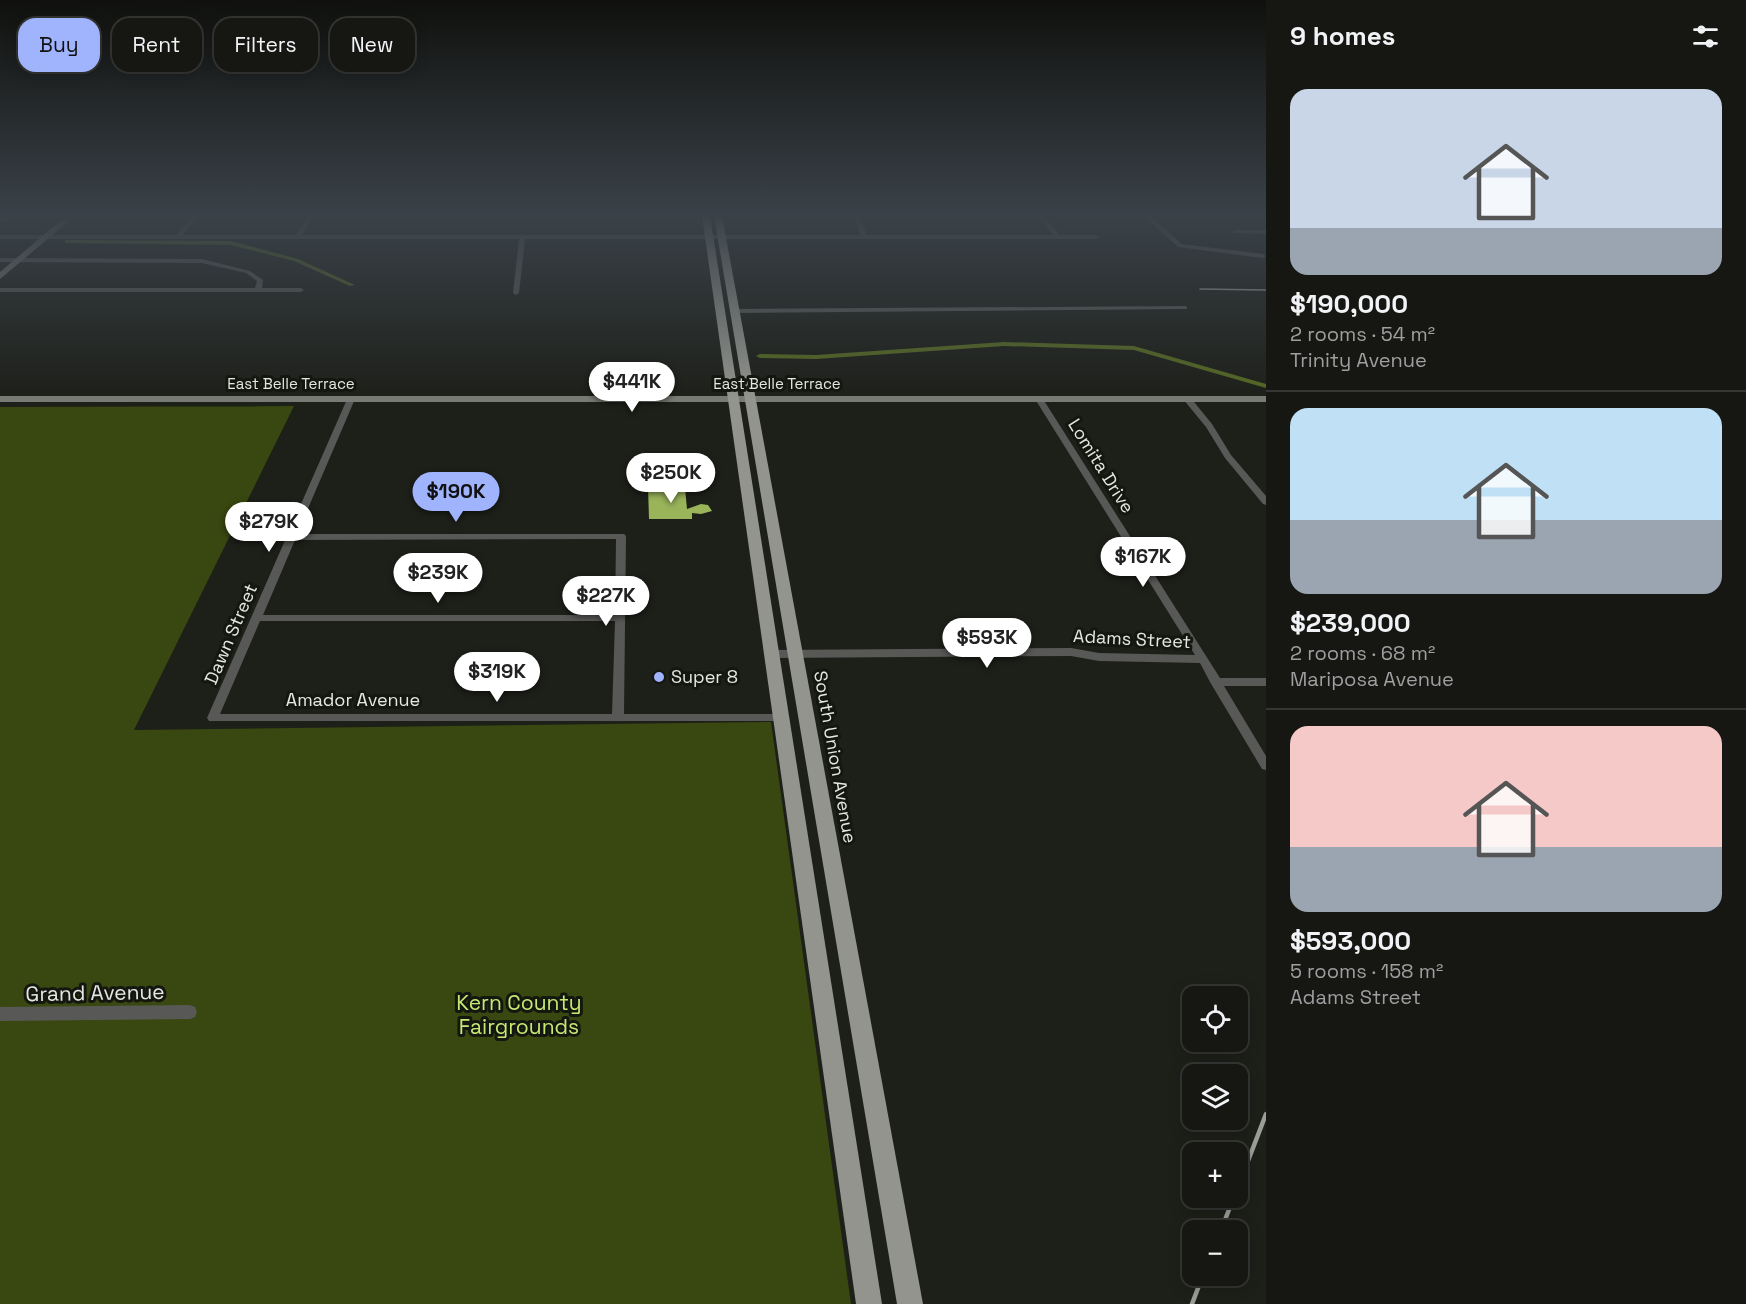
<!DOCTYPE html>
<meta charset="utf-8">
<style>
:root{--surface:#161713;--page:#1f201c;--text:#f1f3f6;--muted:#9e9fa0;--line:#353633;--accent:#a0b3fd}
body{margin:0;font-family:"Space Grotesk",sans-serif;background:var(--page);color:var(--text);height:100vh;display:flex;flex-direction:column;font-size:22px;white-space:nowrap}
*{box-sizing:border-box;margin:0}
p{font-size:20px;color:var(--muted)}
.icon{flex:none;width:33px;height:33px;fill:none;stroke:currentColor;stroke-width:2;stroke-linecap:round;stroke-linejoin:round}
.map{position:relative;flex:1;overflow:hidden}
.details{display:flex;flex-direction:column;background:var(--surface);width:480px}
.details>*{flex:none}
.guide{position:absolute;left:18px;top:18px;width:570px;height:54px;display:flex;gap:12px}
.controls{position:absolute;left:1182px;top:986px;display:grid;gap:12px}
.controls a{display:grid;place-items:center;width:66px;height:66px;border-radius:12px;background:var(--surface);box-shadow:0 3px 15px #0003,0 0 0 2px var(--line);font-size:30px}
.price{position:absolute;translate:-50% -51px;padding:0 14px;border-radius:21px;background:#fff;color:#222;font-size:20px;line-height:39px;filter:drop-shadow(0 2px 3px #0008)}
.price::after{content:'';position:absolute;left:50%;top:36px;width:18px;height:14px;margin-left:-9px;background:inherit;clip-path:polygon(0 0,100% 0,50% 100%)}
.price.current{background:var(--accent);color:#111}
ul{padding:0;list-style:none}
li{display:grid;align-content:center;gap:12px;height:318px;padding:0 24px}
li+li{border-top:2px solid var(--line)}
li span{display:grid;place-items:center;height:186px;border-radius:18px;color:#555}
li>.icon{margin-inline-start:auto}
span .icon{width:108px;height:108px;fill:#fffc;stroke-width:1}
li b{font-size:26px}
h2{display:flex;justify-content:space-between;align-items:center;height:72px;padding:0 24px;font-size:26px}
.pill{padding:0 21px;border-radius:18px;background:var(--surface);box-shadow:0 3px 15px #0003,0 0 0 2px var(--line);font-size:21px;line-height:54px}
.pill.current{background:var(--accent);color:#111}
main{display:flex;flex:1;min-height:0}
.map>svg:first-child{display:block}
</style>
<main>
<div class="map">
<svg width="1266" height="1304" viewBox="0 0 1266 1304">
<rect width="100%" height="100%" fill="#1d1f19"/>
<path fill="#394710" d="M294 406 134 730 771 722 851 1304H0V407Z"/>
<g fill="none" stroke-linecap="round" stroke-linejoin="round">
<g fill="#556823" fill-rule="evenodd">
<path d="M7 216H16L0 223V219Z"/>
<path d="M65 240 231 241 298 259 355 285 350 286 294 261 231 245 67 243 65 242Z"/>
<path d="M1004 342 1134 346 1266 384V388L1134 350 1004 346 816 359 760 358 756 356 760 354 816 355Z"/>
</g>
</g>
<path fill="#9ab45a" d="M671 484 672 488H685L687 509 701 504 708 505 712 511 701 514 692 513V519H649L648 487Z"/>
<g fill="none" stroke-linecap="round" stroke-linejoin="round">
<g fill="#585956" fill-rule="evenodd">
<path d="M194 216H199L183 235H296L309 216H314L302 235H861L853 216H859L867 235H1053L1038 216H1043L1060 235H1096L1099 237 1096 239H525L519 293 516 295 513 293 519 239H0V235H176Z"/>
<path d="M1144 216H1150L1182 244 1263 254 1266 256 1263 258 1178 247Z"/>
<path d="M1260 216H1266V221Z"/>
<path d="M1235 230H1266V234L1233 233V231Z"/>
<path d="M0 258 202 259 250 271 263 280 262 288H301L304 290 301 292H0V288H255L257 281 246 273 202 263 0 262Z"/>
<path d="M1185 306 1187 307V309L735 313 732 311 735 309Z"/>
<path d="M348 397 355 399 297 534H624L626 536 624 714H781L785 715 787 718 785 721H209L207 718ZM616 539 615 615H263L295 540ZM260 621H615L612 714H220Z"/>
<path d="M1036 397 1043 399 1220 678H1266V686H1224L1266 756V770L1262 769 1210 682 1200 663 1099 661 1071 656 771 658 766 654 771 650 1071 648 1099 653 1195 655 1035 399Z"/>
<path d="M1184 397H1190L1212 424 1231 455 1266 496V505L1263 504 1225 458 1206 427 1183 399Z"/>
<path d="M190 1005 195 1007 197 1012 195 1017 190 1019 0 1021V1007Z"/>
</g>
<g fill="#787a75" fill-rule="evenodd">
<path d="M66 216H75L0 279V272Z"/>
<rect x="0" y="396" width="1266" height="6"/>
</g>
<g fill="#92948d" fill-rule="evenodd">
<path d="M702 216H710L882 1304H856Z"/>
<path d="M714 216H722L923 1304H897Z"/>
</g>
<path stroke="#9c9d99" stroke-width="1.5" d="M1200 289 1266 290"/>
<g stroke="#9c9d99" stroke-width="4.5">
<path d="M1238 1187 1266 1114"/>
<path d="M1221 1230 1234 1197"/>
<path d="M1192 1304 1203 1275"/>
</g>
</g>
<linearGradient id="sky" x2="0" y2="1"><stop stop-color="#10110e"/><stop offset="0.54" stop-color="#3a4249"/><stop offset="1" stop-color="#3a4249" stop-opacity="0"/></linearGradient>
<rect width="1266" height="399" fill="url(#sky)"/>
<circle fill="#a0b3fd" stroke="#141610" stroke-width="2" cx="659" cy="677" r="6"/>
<g text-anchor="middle" stroke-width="6" stroke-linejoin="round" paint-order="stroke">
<g font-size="15" fill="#e6e7e3" stroke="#141610">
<text x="291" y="389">East Belle Terrace</text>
<text x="777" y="389">East Belle Terrace</text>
</g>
<g font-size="18" fill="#e6e7e3" stroke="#141610">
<text transform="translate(1101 466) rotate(58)" y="6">Lomita Drive</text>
<text transform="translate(231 634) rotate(-67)" y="6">Dawn Street</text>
<text transform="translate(1132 639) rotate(3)" y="6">Adams Street</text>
<text x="353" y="706">Amador Avenue</text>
<text transform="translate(835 757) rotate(80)" y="6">South Union Avenue</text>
</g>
<g font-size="18" fill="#e6e7e3" stroke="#141610" text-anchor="start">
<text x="671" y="683">Super 8</text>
</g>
<g font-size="21" fill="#e6e7e3" stroke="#141610">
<text transform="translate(95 993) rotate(-1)" y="7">Grand Avenue</text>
</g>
<g font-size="21" fill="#c7e973" stroke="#141610">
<text x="519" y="1010">Kern County<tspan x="519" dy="24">Fairgrounds</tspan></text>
</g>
</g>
</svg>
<div class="controls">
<a><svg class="icon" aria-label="locate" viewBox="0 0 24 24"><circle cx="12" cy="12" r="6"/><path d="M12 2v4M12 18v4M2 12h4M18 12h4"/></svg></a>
<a><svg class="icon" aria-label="layers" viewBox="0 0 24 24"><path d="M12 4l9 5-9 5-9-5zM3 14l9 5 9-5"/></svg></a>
<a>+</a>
<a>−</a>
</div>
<b class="price" style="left:632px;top:413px">$441K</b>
<b class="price" style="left:671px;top:504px">$250K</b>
<b class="price current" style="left:456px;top:523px">$190K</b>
<b class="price" style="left:269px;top:553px">$279K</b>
<b class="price" style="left:1143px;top:588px">$167K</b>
<b class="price" style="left:438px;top:604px">$239K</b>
<b class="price" style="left:606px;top:627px">$227K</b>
<b class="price" style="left:987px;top:669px">$593K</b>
<b class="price" style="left:497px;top:703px">$319K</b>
<div class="guide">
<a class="pill current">Buy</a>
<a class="pill">Rent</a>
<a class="pill">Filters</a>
<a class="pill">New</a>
</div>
</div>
<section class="details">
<h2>9 homes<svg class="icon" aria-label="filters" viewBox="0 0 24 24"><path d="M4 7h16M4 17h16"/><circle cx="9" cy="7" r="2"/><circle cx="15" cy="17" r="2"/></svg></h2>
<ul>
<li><span style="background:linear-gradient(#c9d6e8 75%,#9aa5b1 0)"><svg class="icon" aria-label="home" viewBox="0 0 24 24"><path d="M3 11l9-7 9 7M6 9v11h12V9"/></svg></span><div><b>$190,000</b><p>2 rooms · 54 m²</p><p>Trinity Avenue</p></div></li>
<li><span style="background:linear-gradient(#bfe0f5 60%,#9aa5b1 0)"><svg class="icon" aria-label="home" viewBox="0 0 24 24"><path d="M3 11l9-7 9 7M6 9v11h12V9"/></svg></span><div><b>$239,000</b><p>2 rooms · 68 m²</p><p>Mariposa Avenue</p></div></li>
<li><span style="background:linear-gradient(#f6c9c9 65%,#9aa5b1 0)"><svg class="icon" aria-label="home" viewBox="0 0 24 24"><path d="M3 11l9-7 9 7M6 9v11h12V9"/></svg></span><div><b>$593,000</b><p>5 rooms · 158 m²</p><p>Adams Street</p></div></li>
</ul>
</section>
</main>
